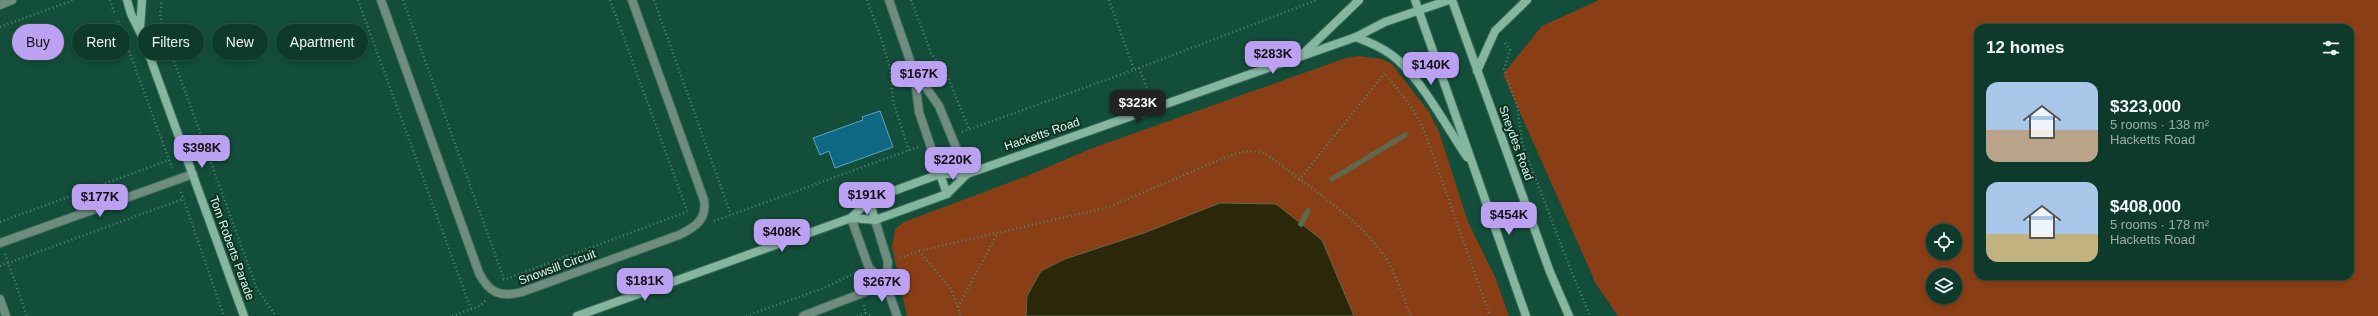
<!DOCTYPE html>
<meta charset="utf-8">
<style>
:root{--surface:#0e3a2b;--page:#174133;--text:#f1f3f6;--muted:#9bada9;--line:#2e5447;--accent:#bca0f2}
body{margin:0;font-family:Arial,sans-serif;background:var(--page);color:var(--text);height:100vh;display:flex;flex-direction:column;font-size:15px;white-space:nowrap}
*{box-sizing:border-box;margin:0}
p{font-size:13px;color:var(--muted)}
.icon{flex:none;width:22px;height:22px;fill:none;stroke:currentColor;stroke-width:2;stroke-linecap:round;stroke-linejoin:round}
.map{position:relative;flex:1;overflow:hidden}
.panel{position:absolute;left:1974px;top:24px;width:380px;height:256px;display:flex;flex-direction:column;background:var(--surface);border-radius:12px;box-shadow:0 2px 6px #0003,0 0 0 1px var(--line)}
.panel>*{flex:none}
.hud{position:absolute;left:12px;top:24px;width:380px;height:36px;display:flex;gap:8px}
.tools{position:absolute;left:1926px;top:224px;display:grid;gap:8px}
.tools a{display:grid;place-items:center;width:36px;height:36px;border-radius:50%;background:var(--surface);box-shadow:0 2px 6px #0003,0 0 0 1px var(--line);font-size:20px}
.price{position:absolute;translate:-50% -34px;padding:0 9px;border-radius:8px;background:var(--accent);color:#111;font-size:13px;line-height:26px;filter:drop-shadow(0 1px 2px #0008)}
.price::after{content:'';position:absolute;left:50%;top:24px;width:12px;height:9px;margin-left:-6px;background:inherit;clip-path:polygon(0 0,100% 0,50% 100%)}
.price.current{background:#222;color:#fff}
ul{padding:0;list-style:none}
li{display:flex;align-items:center;gap:12px;height:100px;padding:0 12px}
li span{display:grid;place-items:center;flex:none;width:112px;height:80px;border-radius:12px;color:#555}
li>.icon{margin-inline-start:auto}
span .icon{width:48px;height:48px;fill:#fffc;stroke-width:1}
li b{font-size:17px}
h2{display:flex;justify-content:space-between;align-items:center;height:48px;padding:0 12px;font-size:17px}
.chip{padding:0 14px;border-radius:18px;background:var(--surface);box-shadow:0 2px 6px #0003,0 0 0 1px var(--line);font-size:14px;line-height:36px}
.chip.current{background:var(--accent);color:#111}
.map>svg:first-child{display:block}
</style>
<div class="map">
<svg width="2378" height="316" viewBox="0 0 2378 316">
<rect width="100%" height="100%" fill="#124e39"/>
<g fill="#8a3e15" fill-rule="evenodd">
<path d="M1599 0H2378V316H1618L1596 284 1503 74 1542 26ZM1978 28H2350V276H1978ZM1933 231H1955V253H1933ZM1933 275H1955V297H1933Z"/>
<path d="M1358 56 1382 59 1392 64 1429 112 1439 132 1468 222 1495 277 1509 316H907L892 247 895 229 904 222 1027 176 1090 149 1346 58Z"/>
</g>
<path fill="#2a2809" stroke="#5f684d" d="M1220 203 1276 204 1322 240 1354 316H1026L1027 296 1041 271 1065 259 1144 233Z"/>
<g fill="none" stroke-linecap="round" stroke-linejoin="round">
<g stroke="#5f684d" stroke-width="5.5">
<path d="M1332 179 1405 135"/>
<path d="M1301 224 1308 211"/>
</g>
</g>
<path fill="#0f6883" stroke="#59a6c4" d="M880 111 893 147 835 168 829 151 820 155 813 138 863 120 862 117Z"/>
<g fill="none" stroke-linecap="round" stroke-linejoin="round">
<defs>
<g id="street">
<path d="M381 0 479 273C489 293 501 298 522 292L679 235C696 227 707 219 704 200L632 0"/>
<path d="M889 0 914 72 919 112 940 174"/>
<path d="M0 5 12 0"/>
<path d="M915 72 939 106 967 174"/>
<path d="M851 218 869 268 886 284"/>
<path d="M875 220 888 262 886 284 897 316"/>
<path d="M0 243 193 174"/>
<path d="M0 299 6 316"/>
<path d="M803 316 886 284"/>
</g>
<g id="secondary">
<path d="M127 0 131 14 143 38 244 316"/>
<path d="M1415 0 1526 316"/>
<path d="M1452 0 1550 272 1569 316"/>
<path d="M140 29 142 0"/>
<path d="M1356 37C1371 43 1386 49 1399 61 1423 83 1448 129 1467 157"/>
<path d="M1304 53 1359 0"/>
<path d="M1477 71 1495 31 1527 0"/>
<path d="M940 174 947 194"/>
<path d="M869 200 875 220"/>
<path d="M851 218 875 220 947 194 967 174"/>
<path d="M577 316 851 218 869 200 940 174H967L1356 37 1385 22 1449 0"/>
</g>
</defs>
<use href="#street" stroke="#366e59" stroke-width="10"/>
<use href="#secondary" stroke="#366e59" stroke-width="10"/>
<g stroke="#4f8470" stroke-width="2.5" stroke-dasharray="1 3" stroke-linecap="butt">
<path d="M110 0 115 15"/>
<path d="M358 0 471 309"/>
<path d="M403 0 504 279"/>
<path d="M610 0 688 213"/>
<path d="M654 0 731 215"/>
<path d="M867 0 882 41 890 69 893 101 909 151"/>
<path d="M911 0 931 53 947 75 969 129"/>
<path d="M1109 0 1134 70"/>
<path d="M118 21 172 168"/>
<path d="M0 27 74 0"/>
<path d="M163 31 257 289 276 316"/>
<path d="M155 34 163 31 160 13 162 0"/>
<path d="M1505 43 1510 50 1504 69 1517 105 1522 143 1570 268 1590 316"/>
<path d="M1139 68 1150 96"/>
<path d="M962 132 1139 68 1317 0"/>
<path d="M1299 180 1385 73 1412 108 1423 127 1490 316"/>
<path d="M181 192 224 316"/>
<path d="M714 221 918 147"/>
<path d="M0 222 169 160"/>
<path d="M919 251 951 289 961 316"/>
<path d="M5 254 27 316"/>
<path d="M900 258 919 251 1109 207 1224 158C1240 152 1252 148 1268 155 1306 185 1358 217 1385 257 1396 274 1403 297 1411 316"/>
<path d="M0 266 183 199"/>
<path d="M503 280 687 212"/>
<path d="M864 305 866 313 871 316"/>
<path d="M958 307 997 234"/>
<path d="M452 316 480 306 486 300"/>
<path d="M746 316 824 288 857 272"/>
<path d="M857 316 866 313"/>
</g>
<use href="#street" stroke="#6f8c7f" stroke-width="8"/>
<use href="#secondary" stroke="#86b5a0" stroke-width="8"/>
</g>
<g text-anchor="middle" stroke-width="4" stroke-linejoin="round" paint-order="stroke">
<g font-size="12" fill="#dafeed" stroke="#103024">
<text transform="translate(1042 134) rotate(-19)" y="4">Hacketts Road</text>
<text transform="translate(1516 143) rotate(70)" y="4">Sneydes Road</text>
<text transform="translate(232 248) rotate(70)" y="4">Tom Roberts Parade</text>
<text transform="translate(557 267) rotate(-20)" y="4">Snowsill Circuit</text>
</g>
</g>
</svg>
<div class="tools">
<a><svg class="icon" aria-label="locate" viewBox="0 0 24 24"><circle cx="12" cy="12" r="6"/><path d="M12 2v4M12 18v4M2 12h4M18 12h4"/></svg></a>
<a><svg class="icon" aria-label="layers" viewBox="0 0 24 24"><path d="M12 4l9 5-9 5-9-5zM3 14l9 5 9-5"/></svg></a>
</div>
<b class="price" style="left:1273px;top:75px">$283K</b>
<b class="price" style="left:1431px;top:86px">$140K</b>
<b class="price" style="left:919px;top:95px">$167K</b>
<b class="price current" style="left:1138px;top:124px">$323K</b>
<b class="price" style="left:202px;top:169px">$398K</b>
<b class="price" style="left:953px;top:181px">$220K</b>
<b class="price" style="left:867px;top:216px">$191K</b>
<b class="price" style="left:100px;top:218px">$177K</b>
<b class="price" style="left:1509px;top:236px">$454K</b>
<b class="price" style="left:782px;top:253px">$408K</b>
<b class="price" style="left:645px;top:302px">$181K</b>
<b class="price" style="left:882px;top:303px">$267K</b>
<div class="hud">
<a class="chip current">Buy</a>
<a class="chip">Rent</a>
<a class="chip">Filters</a>
<a class="chip">New</a>
<a class="chip">Apartment</a>
</div>
<section class="panel">
<h2>12 homes<svg class="icon" aria-label="filters" viewBox="0 0 24 24"><path d="M4 7h16M4 17h16"/><circle cx="9" cy="7" r="2"/><circle cx="15" cy="17" r="2"/></svg></h2>
<ul>
<li><span style="background:linear-gradient(#a9c7e8 60%,#b9a48a 0)"><svg class="icon" aria-label="home" viewBox="0 0 24 24"><path d="M3 11l9-7 9 7M6 9v11h12V9"/></svg></span><div><b>$323,000</b><p>5 rooms · 138 m²</p><p>Hacketts Road</p></div></li>
<li><span style="background:linear-gradient(#a9c7e8 65%,#c2b280 0)"><svg class="icon" aria-label="home" viewBox="0 0 24 24"><path d="M3 11l9-7 9 7M6 9v11h12V9"/></svg></span><div><b>$408,000</b><p>5 rooms · 178 m²</p><p>Hacketts Road</p></div></li>
</ul>
</section>
</div>
